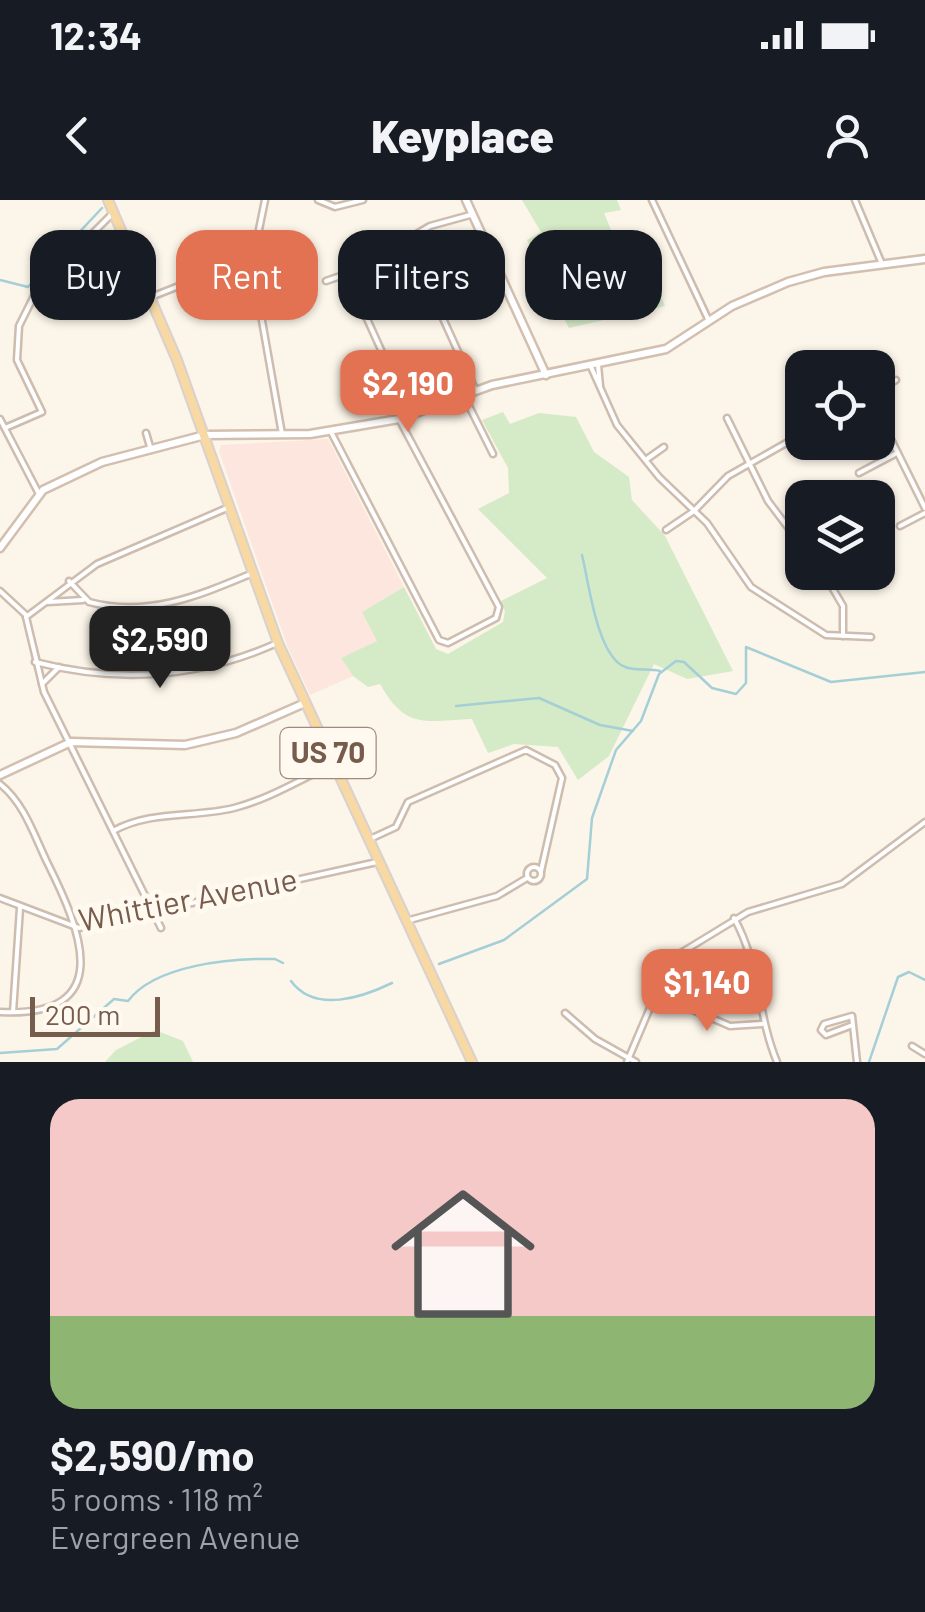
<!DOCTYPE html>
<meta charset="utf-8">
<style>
:root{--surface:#171b24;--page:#20242c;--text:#f1f3f6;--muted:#9ea1a6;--line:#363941;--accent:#e27252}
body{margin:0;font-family:Barlow,sans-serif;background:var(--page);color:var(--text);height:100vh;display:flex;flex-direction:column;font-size:38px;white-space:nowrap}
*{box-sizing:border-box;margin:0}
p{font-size:32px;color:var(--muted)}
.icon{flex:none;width:55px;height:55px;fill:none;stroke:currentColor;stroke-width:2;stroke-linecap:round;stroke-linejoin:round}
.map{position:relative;height:862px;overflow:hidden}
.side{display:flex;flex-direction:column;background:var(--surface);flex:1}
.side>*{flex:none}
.top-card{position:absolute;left:30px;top:30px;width:865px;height:90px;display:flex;gap:20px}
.controls{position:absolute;left:785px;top:150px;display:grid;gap:20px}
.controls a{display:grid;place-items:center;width:110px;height:110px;border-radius:20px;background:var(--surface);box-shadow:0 2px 8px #0004;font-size:50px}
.scale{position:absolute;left:30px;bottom:25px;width:130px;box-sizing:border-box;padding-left:10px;border:5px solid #765c4d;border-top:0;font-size:28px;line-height:35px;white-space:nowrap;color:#765c4d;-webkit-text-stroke:8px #fff9ef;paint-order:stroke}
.price{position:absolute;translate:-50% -85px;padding:0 22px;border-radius:20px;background:var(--accent);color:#fff;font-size:32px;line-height:65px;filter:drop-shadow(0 2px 5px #0008)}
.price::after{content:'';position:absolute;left:50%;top:60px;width:30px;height:22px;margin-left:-15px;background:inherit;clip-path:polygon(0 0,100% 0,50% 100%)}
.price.active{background:#222;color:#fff}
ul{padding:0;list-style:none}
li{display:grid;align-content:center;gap:20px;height:530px;padding:0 50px}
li+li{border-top:2px solid var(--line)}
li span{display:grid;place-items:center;height:310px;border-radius:30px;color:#555}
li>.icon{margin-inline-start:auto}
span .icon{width:180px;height:180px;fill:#fffc;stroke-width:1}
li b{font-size:42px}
.chip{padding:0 35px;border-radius:30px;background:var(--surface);box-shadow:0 2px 8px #0004;font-size:35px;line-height:90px}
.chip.active{background:var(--accent);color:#fff}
.status{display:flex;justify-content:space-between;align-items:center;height:70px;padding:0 50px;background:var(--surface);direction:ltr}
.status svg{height:28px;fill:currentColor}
header{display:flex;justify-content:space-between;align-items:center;height:130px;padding:0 50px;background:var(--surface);font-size:45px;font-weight:800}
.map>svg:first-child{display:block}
</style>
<div class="status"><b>12:34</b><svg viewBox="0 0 49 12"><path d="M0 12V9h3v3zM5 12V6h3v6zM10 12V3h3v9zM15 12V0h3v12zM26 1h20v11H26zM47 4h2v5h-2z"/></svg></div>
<header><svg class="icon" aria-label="back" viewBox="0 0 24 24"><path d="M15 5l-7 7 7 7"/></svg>Keyplace<svg class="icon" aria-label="person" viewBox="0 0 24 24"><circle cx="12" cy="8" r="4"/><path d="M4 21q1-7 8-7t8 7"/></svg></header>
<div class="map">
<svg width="925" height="862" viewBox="0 0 925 862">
<rect width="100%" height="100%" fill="#fcf5e9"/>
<path fill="#fce6dd" d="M328 239 404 387 362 412 378 441 341 458 353 476 310 495 288 448 219 251 221 245Z"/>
<g fill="#d5eac7">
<path d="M522 0H617L621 10 604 13 624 61 643 55 665 106 569 128 545 82 561 73 552 53 537 61 527 40 541 32Z"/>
<path d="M503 212 510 224 539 213 576 217 594 252 629 277 632 300 665 336 733 471 687 479 654 464 609 556 578 580 558 547 514 544 488 553 472 519C424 521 406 530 380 484L368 487 353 476 341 458 377 441 362 412 404 387 436 449 448 454 503 422 505 411 501 401 547 378 478 309 509 293 508 268 482 220Z"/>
<path d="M155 830 183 841 193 862H105L116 850Z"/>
</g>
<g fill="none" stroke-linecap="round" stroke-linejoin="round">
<g stroke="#a4cfd7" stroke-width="2.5">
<path d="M0 80 28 87 102 8"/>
<path d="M582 355C589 383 596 448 621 465 632 472 648 468 660 471"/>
<path d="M456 506 539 498 600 525 633 531"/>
<path d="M439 764 504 740 587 679 592 618 616 550 641 521 659 474 676 461 684 462 712 488 736 494 746 483V447L831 482 925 472"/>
<path d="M291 781C315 814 363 797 392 783"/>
<path d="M0 853 57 849 114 799 128 801C155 765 230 758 275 759L283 763"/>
<path d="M869 862 898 777 909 772 925 780"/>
</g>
<defs>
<g id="street">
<path d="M265 0 252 64 282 234"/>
<path d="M318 0 335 7 363 0"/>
<path d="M652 0 709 121"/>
<path d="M855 0 882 64"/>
<path d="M407 39 475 189"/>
<path d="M352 72 349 79 410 214"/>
<path d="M326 81 352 72 430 26 470 15"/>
<path d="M151 97 252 57"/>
<path d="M598 165 600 186"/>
<path d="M591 167 617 225 659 277 707 323 751 387 826 435 871 437"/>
<path d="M878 190 896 180"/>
<path d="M463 194 493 254"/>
<path d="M878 213 925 308"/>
<path d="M727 218 768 301 802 346"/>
<path d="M0 219 39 294"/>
<path d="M5 228 42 212 17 160 19 126 38 88 112 14"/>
<path d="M331 232 439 440 448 443 496 418 499 407 399 219"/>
<path d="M146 233 151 250"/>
<path d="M647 259 664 247"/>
<path d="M859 273 897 253"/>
<path d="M900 326 925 313"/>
<path d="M666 330 694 311 728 276 802 234"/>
<path d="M823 372 843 406V436"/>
<path d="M69 381 89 402C148 418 200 395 253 373"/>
<path d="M0 391 26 415"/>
<path d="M48 402 83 400"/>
<path d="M26 417 44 492 161 728"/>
<path d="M26 417 97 364 227 308"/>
<path d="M35 462C116 483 198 478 275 444"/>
<path d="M42 484 59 467"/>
<path d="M0 584C24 603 34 635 47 662 81 730 118 818 0 812"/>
<path d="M113 631C151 610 193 618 234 608 269 599 301 579 334 564"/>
<path d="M370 639 396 627 408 602 526 550 555 565 562 578 541 671"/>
<circle cx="534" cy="674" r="7"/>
<path d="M0 698 79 728 377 662"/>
<path d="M734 718C760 764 757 814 777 862"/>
<path d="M406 721 497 696 527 678"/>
<path d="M656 794 730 826 762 824"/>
<path d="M13 812 20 708"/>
<path d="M565 813 595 839 636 862"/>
<path d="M850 826 826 835 821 830 824 824 852 816 857 862"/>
<path d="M912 846 925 854"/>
<path d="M627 862 666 770 679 754 748 712 842 684 925 622"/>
</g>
<g id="secondary">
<path d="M466 0 546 175"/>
<path d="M0 348 43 290 102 262 205 235 310 234 399 219 492 185 666 149 732 106 788 82 824 72 925 59"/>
<path d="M0 575 71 542 185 545 236 533 305 503"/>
</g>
<path id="primary" d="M108 0 177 160 278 443 472 862"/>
</defs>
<use href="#street" stroke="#cebdaf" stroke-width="9"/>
<use href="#secondary" stroke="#d3bfaf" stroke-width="11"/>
<use href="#primary" stroke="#d9d1cd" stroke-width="12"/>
<use href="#street" stroke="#fff" stroke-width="4"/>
<use href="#secondary" stroke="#fff" stroke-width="6"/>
<use href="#primary" stroke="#f8d9a4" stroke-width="8"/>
</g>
<g text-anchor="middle" stroke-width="10" stroke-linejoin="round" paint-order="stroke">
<rect fill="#fff9ef" stroke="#9f8b7e" stroke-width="2.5" x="280.5" y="528" width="95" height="50" rx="8"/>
<g font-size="30" font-weight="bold" fill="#765c4d">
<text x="328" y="563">US 70</text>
</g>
<g font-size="32" fill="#765c4d" stroke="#fff9ef">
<text transform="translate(188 700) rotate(-11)" y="11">Whittier Avenue</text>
</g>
</g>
</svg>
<div class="controls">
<a><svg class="icon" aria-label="locate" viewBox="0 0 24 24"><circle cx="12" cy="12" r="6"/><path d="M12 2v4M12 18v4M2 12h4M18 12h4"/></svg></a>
<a><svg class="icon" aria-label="layers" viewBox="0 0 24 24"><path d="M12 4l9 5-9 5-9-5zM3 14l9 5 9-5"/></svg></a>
</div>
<div class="scale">200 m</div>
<b class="price" style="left:408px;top:235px">$2,190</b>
<b class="price active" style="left:160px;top:491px">$2,590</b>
<b class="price" style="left:707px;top:834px">$1,140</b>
<div class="top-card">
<a class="chip">Buy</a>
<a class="chip active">Rent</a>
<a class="chip">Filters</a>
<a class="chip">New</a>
</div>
</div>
<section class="side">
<ul>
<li><span style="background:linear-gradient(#f6c9c9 70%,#8fb573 0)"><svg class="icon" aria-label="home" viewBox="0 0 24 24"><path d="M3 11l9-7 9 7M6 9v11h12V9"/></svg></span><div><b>$2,590/mo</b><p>5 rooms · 118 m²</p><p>Evergreen Avenue</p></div></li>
</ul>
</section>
